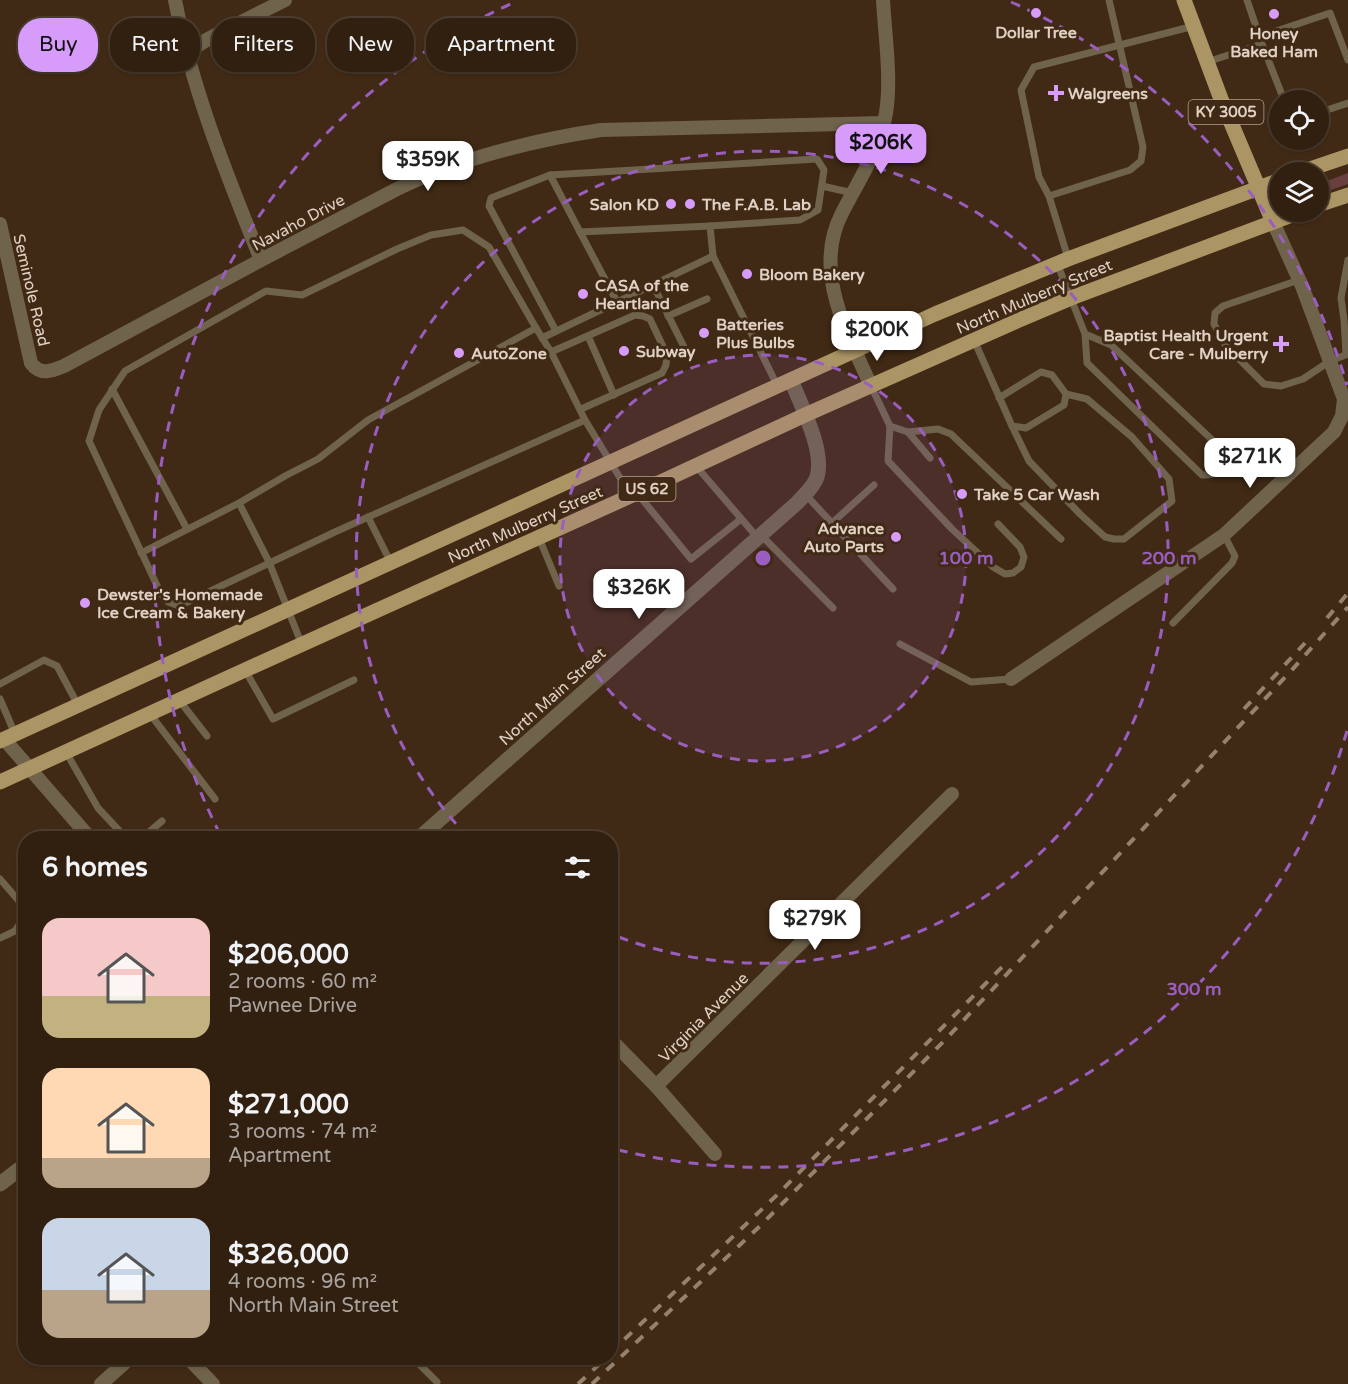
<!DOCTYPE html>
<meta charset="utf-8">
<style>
:root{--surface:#312010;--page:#3d2d1e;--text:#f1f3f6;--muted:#a8a39f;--line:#4c3e30;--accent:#d79bf9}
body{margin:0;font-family:"Varela Round",sans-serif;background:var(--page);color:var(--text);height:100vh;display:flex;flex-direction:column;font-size:22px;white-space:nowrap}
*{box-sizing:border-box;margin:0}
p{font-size:20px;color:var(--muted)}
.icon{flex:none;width:33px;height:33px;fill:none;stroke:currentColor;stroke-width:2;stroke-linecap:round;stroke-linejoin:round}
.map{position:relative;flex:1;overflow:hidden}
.details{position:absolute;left:18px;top:831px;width:600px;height:534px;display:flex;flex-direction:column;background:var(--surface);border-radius:24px;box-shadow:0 2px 4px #0004,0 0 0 2px var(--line)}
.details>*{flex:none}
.banner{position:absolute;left:18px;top:18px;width:600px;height:54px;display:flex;gap:12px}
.buttons{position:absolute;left:1269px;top:90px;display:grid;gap:12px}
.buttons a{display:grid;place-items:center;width:60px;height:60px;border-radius:50%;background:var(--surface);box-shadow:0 2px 4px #0004,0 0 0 2px var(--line);font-size:30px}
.price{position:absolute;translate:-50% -51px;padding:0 14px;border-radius:12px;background:#fff;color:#222;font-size:20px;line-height:39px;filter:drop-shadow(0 2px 3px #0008)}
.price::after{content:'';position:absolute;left:50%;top:36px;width:18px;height:14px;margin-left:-9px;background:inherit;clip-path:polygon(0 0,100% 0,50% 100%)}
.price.current{background:var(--accent);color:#111}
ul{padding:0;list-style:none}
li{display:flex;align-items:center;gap:18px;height:150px;padding:0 24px}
li span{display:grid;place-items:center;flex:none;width:168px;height:120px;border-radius:18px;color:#555}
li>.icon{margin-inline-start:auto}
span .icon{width:72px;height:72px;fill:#fffc;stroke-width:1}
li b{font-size:26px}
h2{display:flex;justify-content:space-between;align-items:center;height:72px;padding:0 24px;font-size:26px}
.tag{padding:0 21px;border-radius:24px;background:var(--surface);box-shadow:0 2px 4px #0004,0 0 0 2px var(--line);font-size:21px;line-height:54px}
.tag.current{background:var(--accent);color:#111}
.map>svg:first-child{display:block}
</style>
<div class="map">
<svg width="1348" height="1384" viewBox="0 0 1348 1384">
<rect width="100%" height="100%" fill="#412a15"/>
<path fill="#6a3f40" d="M1348 173V184L1319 194V184Z"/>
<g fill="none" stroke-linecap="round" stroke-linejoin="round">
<g stroke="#6f634c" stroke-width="7">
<path d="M1247 0 1262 44 1284 100"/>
<path d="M1259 37 1330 13 1348 60"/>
<path d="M1207 62 1262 44"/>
<path d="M1318 113 1348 103"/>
<path d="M550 175 580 232 710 226"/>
<path d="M822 186 853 193"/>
<path d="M1049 196 1130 170 1141 161 1143 147 1109 0"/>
<path d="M580 232 617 302"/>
<path d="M1068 258 1049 196 1039 177 1021 90 1034 67 1194 26"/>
<path d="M1057 263 1085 334 1087 363 1202 475C1215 476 1223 470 1226 458L1224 451 1111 345 1085 334"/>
<path d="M1299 280 1223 306 1215 313 1214 324 1226 346 1264 384 1281 386 1303 379 1330 361 1348 354"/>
<path d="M653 285 689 357"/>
<path d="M668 316 707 299"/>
<path d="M556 331 489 206 491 198 550 175 817 159 824 170 818 210 800 220 710 226 713 256"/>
<path d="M588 336 614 395"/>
<path d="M542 338 713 256 777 385"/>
<path d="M974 340 1012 426 1026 428 1064 405 1066 394 1052 375 1041 372 999 398"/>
<path d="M551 352 635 315 643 316 650 319 667 355 666 365 662 373 581 409"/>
<path d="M1346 354 1344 320 1341 298 1348 260"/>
<path d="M871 386 890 426 888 461 952 529 993 567 1005 574 1013 573 1021 567 1024 557 1020 547 998 524"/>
<path d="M112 389 187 529"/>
<path d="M585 420 337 531 179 606 168 602 161 594 89 441 99 410 125 371 266 291 302 295 397 249 431 235 463 230 489 247 536 328 551 352 585 420 631 496"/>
<path d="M890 426 908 432 938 429 951 434 1061 539"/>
<path d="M1012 426 1029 461 1080 514 1105 537 1114 539H1124L1172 501 1169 479 1132 437 1087 399 1066 394"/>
<path d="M908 432 930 458"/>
<path d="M696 466 757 537"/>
<path d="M637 493 691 559 741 519"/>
<path d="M805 494 893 589"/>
<path d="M368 517 391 563"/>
<path d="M832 523 874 485"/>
<path d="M760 534 833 608"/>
<path d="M539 538 559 586"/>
<path d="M141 553 239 503"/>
<path d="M1173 623 1232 563 1235 556 1224 535"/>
<path d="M900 644 971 682 1011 679"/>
<path d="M302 645 269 562 239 503 285 476 318 459 368 420 536 328"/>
<path d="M245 670 273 719 354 680"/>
<path d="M0 684 44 660 57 666 78 705"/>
<path d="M0 699 15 734"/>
<path d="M179 700 207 736"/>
<path d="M150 714 215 799"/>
<path d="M66 752 98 808 126 838"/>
<path d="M142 838 162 821"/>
<path d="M0 879 19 901 21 912V922L15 931 0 938"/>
<path d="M413 1358 437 1382"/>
</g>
<g stroke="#6f634c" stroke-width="14">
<path d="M175 0C192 90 227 175 261 260"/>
<path d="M186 53 208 39 285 0"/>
<path d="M0 224 31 363C40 376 52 371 64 366L261 260 397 189C458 159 534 140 601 130L884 123"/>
<path d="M871 386C847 332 812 271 842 213 857 183 876 156 884 123 893 87 885 37 883 0"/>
<path d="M1011 679 1224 535 1334 432 1342 416 1344 399 1302 286 1273 222"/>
<path d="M4 739 90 838"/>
<path d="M610 1039 656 1086 715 1154"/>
<path d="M656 1086 952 794"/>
<path d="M188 1358 213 1384"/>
<path d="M101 1384 130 1358"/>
</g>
<g stroke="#6f634c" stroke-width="15">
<path d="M419 838 797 503C803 496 814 487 817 477 825 451 801 405 791 380"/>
<path d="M0 1184 26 1164"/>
</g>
<g stroke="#ac9565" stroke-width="15">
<path d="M1184 0 1221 99 1273 222"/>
<path d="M1301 172 1348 156"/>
<path d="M1318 205 1348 195"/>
<path d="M0 741 935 314 1068 259 1280 180"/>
<path d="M0 782 245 670 637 493 805 415 1017 321 1071 298 1300 212"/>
</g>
<g stroke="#948170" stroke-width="4" stroke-dasharray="10 10" stroke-linecap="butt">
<path d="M1327 618 1348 593"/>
<path d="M1244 709 1305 643"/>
<path d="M610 1353 778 1194 1004 965"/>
<path d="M578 1384 606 1358"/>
<path d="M592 1384 760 1226 945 1040 1291 671 1348 607"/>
</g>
</g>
<circle cx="763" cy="558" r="203" fill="#995ec0" fill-opacity=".12"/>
<g fill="none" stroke="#995ec0" stroke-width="3" stroke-dasharray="10 8">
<circle cx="763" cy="558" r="203"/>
<path d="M468 837A406 406 0 1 1 611 934"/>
<path d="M1347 731A609 609 0 0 1 611 1148M220 834A609 609 0 0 1 515 2M1011 2A609 609 0 0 1 1347 385"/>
</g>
<g fill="#d79bf9" stroke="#412a15" stroke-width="2">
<circle cx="1036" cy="13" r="6"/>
<circle cx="1274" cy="14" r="6"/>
<path d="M1053 84h6v6h6v6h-6v6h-6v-6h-6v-6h6z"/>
<circle cx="671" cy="204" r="6"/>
<circle cx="690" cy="204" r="6"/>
<circle cx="747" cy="274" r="6"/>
<circle cx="583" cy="294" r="6"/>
<circle cx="704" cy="333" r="6"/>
<path d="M1278 335h6v6h6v6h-6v6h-6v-6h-6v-6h6z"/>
<circle cx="624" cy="351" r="6"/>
<circle cx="459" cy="353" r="6"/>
<circle cx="962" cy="494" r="6"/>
<circle cx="896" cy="537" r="6"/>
<circle cx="85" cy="603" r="6"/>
</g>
<g text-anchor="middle" stroke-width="6" stroke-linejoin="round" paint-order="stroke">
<g fill="#412a15" stroke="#b09f90" stroke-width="1.5">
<rect x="1188.5" y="100" width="75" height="24" rx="4.5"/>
<rect x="618.5" y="477" width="57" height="24" rx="4.5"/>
</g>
<g font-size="15" font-weight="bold" fill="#e0d1c4">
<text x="1226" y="117">KY 3005</text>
<text x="647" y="494">US 62</text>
</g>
<g font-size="16" font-weight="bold" fill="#e0d1c4" stroke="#412a15" text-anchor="start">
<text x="1036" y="38" text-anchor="middle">Dollar Tree</text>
<text x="1274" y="39" text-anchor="middle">Honey<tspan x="1274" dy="18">Baked Ham</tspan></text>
<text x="1068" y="99">Walgreens</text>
<text x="659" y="210" text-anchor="end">Salon KD</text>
<text x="702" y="210">The F.A.B. Lab</text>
<text x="759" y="280">Bloom Bakery</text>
<text x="595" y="291">CASA of the<tspan x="595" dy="18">Heartland</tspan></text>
<text x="716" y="330">Batteries<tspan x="716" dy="18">Plus Bulbs</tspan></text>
<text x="1268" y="341" text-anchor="end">Baptist Health Urgent<tspan x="1268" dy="18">Care - Mulberry</tspan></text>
<text x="636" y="357">Subway</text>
<text x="471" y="359">AutoZone</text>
<text x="974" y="500">Take 5 Car Wash</text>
<text x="884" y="534" text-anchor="end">Advance<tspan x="884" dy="18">Auto Parts</tspan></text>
<text x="97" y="600">Dewster's Homemade<tspan x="97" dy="18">Ice Cream &amp; Bakery</tspan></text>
</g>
<g font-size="16" fill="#e0d1c4" stroke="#412a15">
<text transform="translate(298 222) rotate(-28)" y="6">Navaho Drive</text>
<text transform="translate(32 290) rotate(77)" y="6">Seminole Road</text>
<text transform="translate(1034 296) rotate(-23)" y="6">North Mulberry Street</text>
<text transform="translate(525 524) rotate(-24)" y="6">North Mulberry Street</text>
<text transform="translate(552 696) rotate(-42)" y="6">North Main Street</text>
<text transform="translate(703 1017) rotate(-45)" y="6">Virginia Avenue</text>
</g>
</g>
<circle cx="763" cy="558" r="9" fill="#995ec0" stroke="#412a15" stroke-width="3"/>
<g font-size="18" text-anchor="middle" font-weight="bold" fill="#995ec0" stroke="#412a15" stroke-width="6" stroke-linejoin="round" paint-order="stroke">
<text x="966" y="564">100 m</text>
<text x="1169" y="564">200 m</text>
<text x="1194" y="995">300 m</text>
</g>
</svg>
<div class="buttons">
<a><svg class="icon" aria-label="locate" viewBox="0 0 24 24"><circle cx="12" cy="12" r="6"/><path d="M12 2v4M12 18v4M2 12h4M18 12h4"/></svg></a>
<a><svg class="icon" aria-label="layers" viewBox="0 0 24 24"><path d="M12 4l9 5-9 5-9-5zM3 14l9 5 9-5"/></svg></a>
</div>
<b class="price current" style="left:881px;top:175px">$206K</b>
<b class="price" style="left:428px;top:192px">$359K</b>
<b class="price" style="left:877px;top:362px">$200K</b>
<b class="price" style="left:1250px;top:489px">$271K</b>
<b class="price" style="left:639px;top:620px">$326K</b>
<b class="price" style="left:815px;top:951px">$279K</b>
<div class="banner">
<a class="tag current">Buy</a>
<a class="tag">Rent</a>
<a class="tag">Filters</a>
<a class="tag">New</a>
<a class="tag">Apartment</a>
</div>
<section class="details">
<h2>6 homes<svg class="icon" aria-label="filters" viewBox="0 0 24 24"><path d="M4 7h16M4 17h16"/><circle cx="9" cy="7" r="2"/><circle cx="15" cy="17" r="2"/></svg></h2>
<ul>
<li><span style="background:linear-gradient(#f6c9c9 65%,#c2b280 0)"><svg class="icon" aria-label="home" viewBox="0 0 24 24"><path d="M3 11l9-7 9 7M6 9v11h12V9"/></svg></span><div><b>$206,000</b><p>2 rooms · 60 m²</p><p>Pawnee Drive</p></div></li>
<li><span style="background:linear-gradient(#ffd9b3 75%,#b9a48a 0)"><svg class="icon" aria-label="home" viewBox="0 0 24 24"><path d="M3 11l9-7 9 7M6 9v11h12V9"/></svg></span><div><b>$271,000</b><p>3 rooms · 74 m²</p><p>Apartment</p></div></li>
<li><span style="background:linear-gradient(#c9d6e8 60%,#b9a48a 0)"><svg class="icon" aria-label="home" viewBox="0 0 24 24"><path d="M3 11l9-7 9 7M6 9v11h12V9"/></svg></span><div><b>$326,000</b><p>4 rooms · 96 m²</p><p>North Main Street</p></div></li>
</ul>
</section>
</div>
